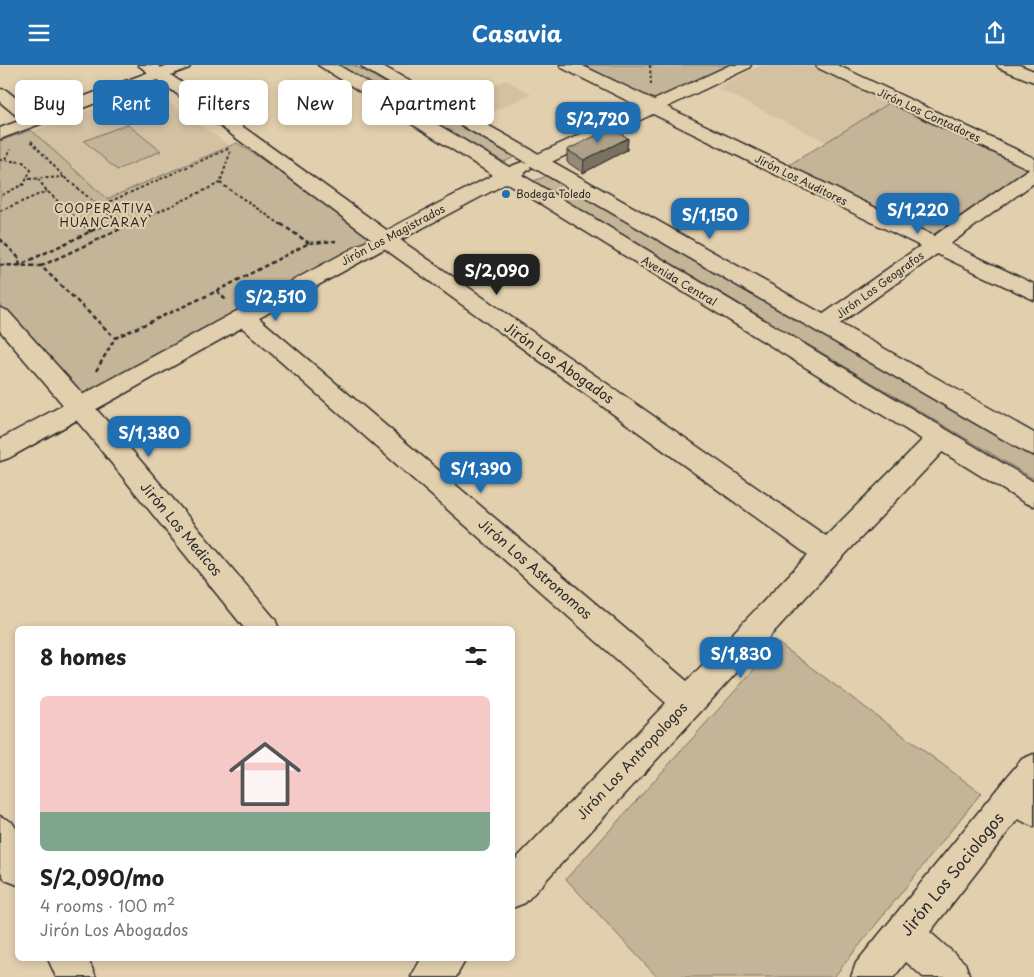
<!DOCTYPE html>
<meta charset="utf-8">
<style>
:root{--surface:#fff;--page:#f6f6f6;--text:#222;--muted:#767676;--line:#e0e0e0;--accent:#1f6fb2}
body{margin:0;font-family:"Playpen Sans",sans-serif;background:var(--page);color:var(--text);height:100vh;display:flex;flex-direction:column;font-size:19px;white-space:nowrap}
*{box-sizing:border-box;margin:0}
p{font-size:16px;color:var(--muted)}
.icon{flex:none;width:28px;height:28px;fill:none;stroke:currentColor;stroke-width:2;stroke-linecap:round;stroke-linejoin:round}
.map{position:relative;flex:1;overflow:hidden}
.panel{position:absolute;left:15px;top:561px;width:500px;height:335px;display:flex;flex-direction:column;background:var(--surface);border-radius:8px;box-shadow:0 2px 8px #0003}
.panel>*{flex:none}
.hud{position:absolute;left:15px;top:15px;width:500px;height:45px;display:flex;gap:10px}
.price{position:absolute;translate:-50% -42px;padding:0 11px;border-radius:10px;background:var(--accent);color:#fff;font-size:16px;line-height:32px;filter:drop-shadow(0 1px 2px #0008)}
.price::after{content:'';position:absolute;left:50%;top:30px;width:15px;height:11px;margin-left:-8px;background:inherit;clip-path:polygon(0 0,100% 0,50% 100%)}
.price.current{background:#222;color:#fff}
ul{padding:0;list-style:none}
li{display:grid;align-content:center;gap:10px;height:265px;padding:0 25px}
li+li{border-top:1px solid var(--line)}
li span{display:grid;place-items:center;height:155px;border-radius:8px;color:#555}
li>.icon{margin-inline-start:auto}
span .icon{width:90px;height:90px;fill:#fffc;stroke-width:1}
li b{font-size:21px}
h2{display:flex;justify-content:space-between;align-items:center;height:60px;padding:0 25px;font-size:21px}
.chip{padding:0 18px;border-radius:8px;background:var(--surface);box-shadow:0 2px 8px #0003;font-size:18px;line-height:45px}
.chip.current{background:var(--accent);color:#fff}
header{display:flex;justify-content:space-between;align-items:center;height:65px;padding:0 25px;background:var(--accent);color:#fff;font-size:22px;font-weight:700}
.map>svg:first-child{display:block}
</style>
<header><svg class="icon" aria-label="menu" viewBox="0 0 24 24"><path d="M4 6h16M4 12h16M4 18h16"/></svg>Casavia<svg class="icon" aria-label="share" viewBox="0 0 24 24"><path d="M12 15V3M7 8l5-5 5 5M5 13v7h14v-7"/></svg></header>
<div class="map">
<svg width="1034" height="912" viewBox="0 0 1034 912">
<rect width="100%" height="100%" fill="#e2cfad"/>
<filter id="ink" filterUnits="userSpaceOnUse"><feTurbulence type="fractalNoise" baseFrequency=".02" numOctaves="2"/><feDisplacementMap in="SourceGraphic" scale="10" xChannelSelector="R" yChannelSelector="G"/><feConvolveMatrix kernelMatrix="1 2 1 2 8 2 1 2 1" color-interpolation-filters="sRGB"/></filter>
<g filter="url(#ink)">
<g fill="#d3c1a2">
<path d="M761 0H809L891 37 827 77 717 23Z"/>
<path d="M506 15 531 29 484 51 459 37Z"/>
<path d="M148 23 230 81 107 134 32 67Z"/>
</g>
<g fill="#c4b498" stroke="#787062">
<path d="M335 0H354L514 92 504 97Z"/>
<path d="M577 0H732L653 36Z"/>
<path d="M891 37 1029 103 928 173 789 100Z"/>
<path d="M127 59 161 86 117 105 84 76Z"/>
<path d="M31 65 107 134 237 78 369 166 373 177 84 329 76 326 0 240V76Z"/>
<path d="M547 111 1034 392V414L533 116Z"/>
<path d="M778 578 981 728 834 912H657L566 814Z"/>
</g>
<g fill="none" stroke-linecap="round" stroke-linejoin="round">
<defs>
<g id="street">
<path d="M138 0H157L406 179 826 471 930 367 939 364 948 367 952 374 948 381 838 497 525 838 512 843V798L666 638 237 258 234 253 237 248 245 245 253 248 687 616 808 490 392 189Z"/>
<path d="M560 0H581L654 35 730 0H751L749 3 667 42 934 171 1029 104 818 3 816 0H837L1034 93V118L950 179 1034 219V235L937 189 831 265 823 268 815 265 812 260 815 255 920 181 653 49 543 101H529L527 97 529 93 640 42 562 3Z"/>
<path d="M0 24 6 25 30 44 33 48 30 52H18L0 37Z"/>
<path d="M0 243 8 246 106 355 275 554 279 564H245L88 369 0 266Z"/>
<path d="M1034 689V762L1018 754 930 867 965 898 970 912H923L906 897 894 912H851L856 898 1002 718 1022 694Z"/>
<path d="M0 751 12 757 18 766V820L5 815 0 805Z"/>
<path d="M48 894H88L96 912H56Z"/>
<path d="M421 894H466L456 912H411Z"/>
</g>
<g id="secondary">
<path d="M168 0H191L189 3 0 74V63Z"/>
<path d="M318 0H338L509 102 522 97 528 99 363 3 361 0H381L1034 368V390L1025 387 529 100 531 103 522 110 1034 417V441L1025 438 507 118C339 206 175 301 9 393L0 396V374C165 286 327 195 493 110Z"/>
<path d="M997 0H1019L1034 6V17L999 3Z"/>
</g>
</defs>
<use href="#street" stroke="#2b2b2b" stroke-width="3"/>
<use href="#secondary" stroke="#2b2b2b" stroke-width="3"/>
<g stroke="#2b2b2b" stroke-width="2" stroke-dasharray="3 2.5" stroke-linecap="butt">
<path d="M650 0 651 19"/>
<path d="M31 76 64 112 123 161"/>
<path d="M5 94 11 84"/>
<path d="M0 95 23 97 31 105 24 119 0 131"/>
<path d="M29 114 64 112"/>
<path d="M38 114 47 126 84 161"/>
<path d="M220 118 283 161"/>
<path d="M100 141 230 83"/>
<path d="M0 146 47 126"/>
<path d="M103 161 117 154"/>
<path d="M128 161 220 118 231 85"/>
</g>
<g stroke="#2b2b2b" stroke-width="2.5" stroke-dasharray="4.5 3" stroke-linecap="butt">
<path d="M83 159 91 167"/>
<path d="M122 159 124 161"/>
<path d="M281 159 309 178"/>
<path d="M0 174 18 192 20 200 106 159"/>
<path d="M0 200 41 201 115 273"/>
<path d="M41 201 131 159"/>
<path d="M217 226 227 236"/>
<path d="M96 306 115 273 217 226 309 178 336 176"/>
</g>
<use href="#street" fill="#e2cfad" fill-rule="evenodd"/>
<use href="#secondary" fill="#e2cfad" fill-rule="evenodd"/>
</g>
<path fill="#968a76" stroke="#2b2b2b" d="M628 73 627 85 583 108 567 97V85Z"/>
<path fill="#7a7160" stroke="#2b2b2b" d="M628 73 627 85 583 108 584 95Z"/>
<path fill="#afa189" stroke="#2b2b2b" d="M611 63 628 73 584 95 567 85Z"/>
</g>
<circle fill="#1f6fb2" stroke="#e2cfad" stroke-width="2" cx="506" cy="129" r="5"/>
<g text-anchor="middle" stroke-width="4.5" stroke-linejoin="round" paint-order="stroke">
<g font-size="11" fill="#2b2b2b" stroke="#e2cfad">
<text transform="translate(929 50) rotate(25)" y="4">Jirón Los Contadores</text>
<text transform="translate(801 115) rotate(26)" y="4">Jirón Los Auditores</text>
<text transform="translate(393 170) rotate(-28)" y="4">Jirón Los Magistrados</text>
<text transform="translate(679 216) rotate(31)" y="4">Avenida Central</text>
<text transform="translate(880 220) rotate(-36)" y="4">Jirón Los Geografos</text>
</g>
<g font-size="11" fill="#2b2b2b" stroke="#e2cfad" text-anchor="start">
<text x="516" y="133">Bodega Toledo</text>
</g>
<g font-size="12" letter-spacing="1" fill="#2b2b2b" stroke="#e2cfad">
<text x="104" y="148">COOPERATIVA<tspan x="104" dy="14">HUANCARAY</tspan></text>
</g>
<g font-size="14" fill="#2b2b2b" stroke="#e2cfad">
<text transform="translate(559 298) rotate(35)" y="5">Jirón Los Abogados</text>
<text transform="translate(181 464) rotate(50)" y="5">Jirón Los Medicos</text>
<text transform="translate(535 504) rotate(41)" y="5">Jirón Los Astronomos</text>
<text transform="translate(632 696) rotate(-47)" y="5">Jirón Los Antropologos</text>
</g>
<g font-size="16" fill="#2b2b2b" stroke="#e2cfad">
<text transform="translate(952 809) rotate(-51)" y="6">Jirón Los Sociologos</text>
</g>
</g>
</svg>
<b class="price" style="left:598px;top:79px">S/2,720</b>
<b class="price" style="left:918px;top:170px">S/1,220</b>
<b class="price" style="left:710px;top:175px">S/1,150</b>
<b class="price current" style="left:497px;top:231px">S/2,090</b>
<b class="price" style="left:276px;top:257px">S/2,510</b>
<b class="price" style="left:149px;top:393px">S/1,380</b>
<b class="price" style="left:481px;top:429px">S/1,390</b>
<b class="price" style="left:741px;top:614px">S/1,830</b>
<div class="hud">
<a class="chip">Buy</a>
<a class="chip current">Rent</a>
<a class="chip">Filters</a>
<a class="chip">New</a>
<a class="chip">Apartment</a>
</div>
<section class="panel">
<h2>8 homes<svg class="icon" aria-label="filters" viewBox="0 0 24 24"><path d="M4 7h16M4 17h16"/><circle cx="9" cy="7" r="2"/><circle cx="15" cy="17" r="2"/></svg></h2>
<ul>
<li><span style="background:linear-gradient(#f6c9c9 75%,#7fa58c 0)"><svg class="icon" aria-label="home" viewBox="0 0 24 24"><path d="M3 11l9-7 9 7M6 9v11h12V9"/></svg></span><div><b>S/2,090/mo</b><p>4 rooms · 100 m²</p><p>Jirón Los Abogados</p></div></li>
</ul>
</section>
</div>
